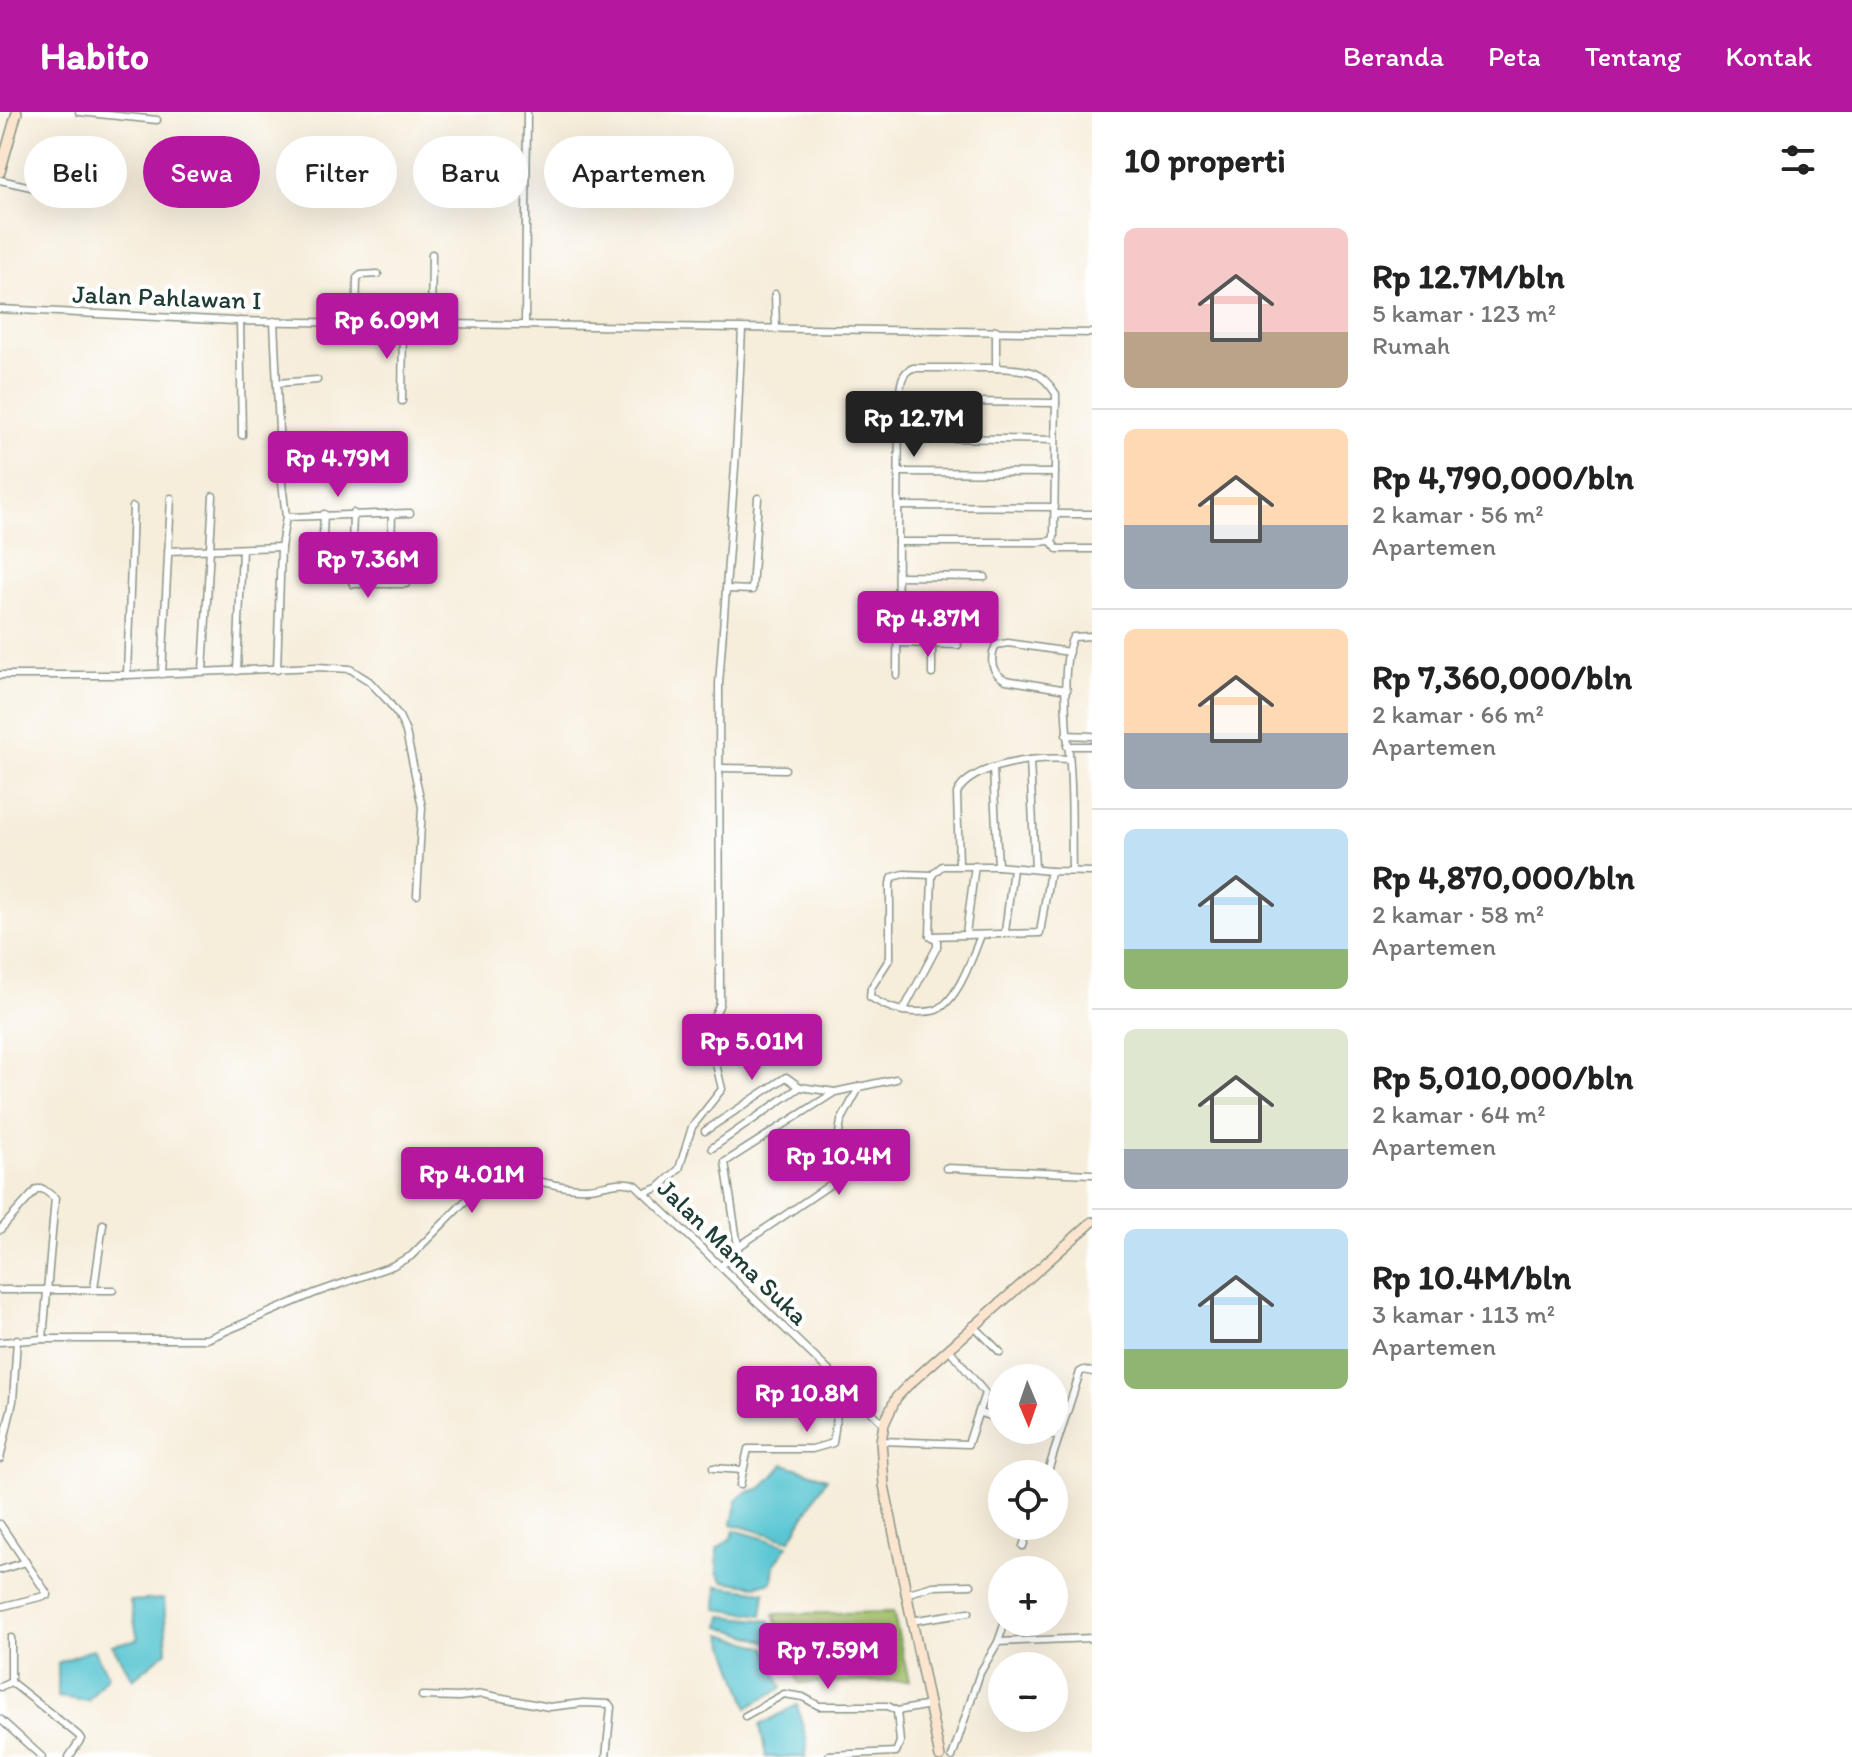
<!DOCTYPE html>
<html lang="id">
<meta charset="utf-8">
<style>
:root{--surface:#fff;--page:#f6f6f6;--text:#222;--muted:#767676;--line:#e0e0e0;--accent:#b5179e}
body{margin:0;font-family:Itim,sans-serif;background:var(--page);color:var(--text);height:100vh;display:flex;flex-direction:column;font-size:30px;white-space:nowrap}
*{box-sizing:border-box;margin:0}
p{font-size:26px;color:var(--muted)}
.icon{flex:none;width:44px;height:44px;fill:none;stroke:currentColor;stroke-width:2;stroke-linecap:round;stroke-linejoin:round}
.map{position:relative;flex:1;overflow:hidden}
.panel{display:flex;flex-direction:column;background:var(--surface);width:760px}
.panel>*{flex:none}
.hud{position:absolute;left:24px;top:24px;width:760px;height:72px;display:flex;gap:16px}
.needle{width:52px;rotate:178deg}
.controls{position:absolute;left:988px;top:1252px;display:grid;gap:16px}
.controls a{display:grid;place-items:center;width:80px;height:80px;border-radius:50%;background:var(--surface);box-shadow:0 8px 32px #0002;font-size:40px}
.price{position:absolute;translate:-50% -68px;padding:0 18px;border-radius:8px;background:var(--accent);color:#fff;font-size:26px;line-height:52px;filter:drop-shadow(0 2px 4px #0008)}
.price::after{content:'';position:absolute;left:50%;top:48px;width:24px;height:18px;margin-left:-12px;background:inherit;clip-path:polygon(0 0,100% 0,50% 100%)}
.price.on{background:#222;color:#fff}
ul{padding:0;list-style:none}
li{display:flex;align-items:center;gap:24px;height:200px;padding:0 32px}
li+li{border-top:2px solid var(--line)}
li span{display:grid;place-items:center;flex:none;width:224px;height:160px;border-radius:12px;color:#555}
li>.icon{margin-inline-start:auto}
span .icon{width:96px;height:96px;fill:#fffc;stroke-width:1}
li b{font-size:34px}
h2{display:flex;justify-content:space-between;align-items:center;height:96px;padding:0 32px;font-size:34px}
.pill{padding:0 28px;border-radius:36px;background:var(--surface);box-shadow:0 8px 32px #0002;font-size:28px;line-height:72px}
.pill.on{background:var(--accent);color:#fff}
header{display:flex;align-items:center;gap:48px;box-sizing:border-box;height:112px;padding:0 40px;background:var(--accent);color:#fff}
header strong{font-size:38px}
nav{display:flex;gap:44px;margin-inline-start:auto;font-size:28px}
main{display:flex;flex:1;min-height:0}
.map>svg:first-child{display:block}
</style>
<header>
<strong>Habito</strong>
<nav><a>Beranda</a><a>Peta</a><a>Tentang</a><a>Kontak</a></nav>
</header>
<main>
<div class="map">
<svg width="1092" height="1645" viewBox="0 0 1092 1645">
<rect width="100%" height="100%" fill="#fff"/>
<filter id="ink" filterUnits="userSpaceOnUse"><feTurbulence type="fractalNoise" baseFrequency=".0125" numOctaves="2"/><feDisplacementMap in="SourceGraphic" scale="16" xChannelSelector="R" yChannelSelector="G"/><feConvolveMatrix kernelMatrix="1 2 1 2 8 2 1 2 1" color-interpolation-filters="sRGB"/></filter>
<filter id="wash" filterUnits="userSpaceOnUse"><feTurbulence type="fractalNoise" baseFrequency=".006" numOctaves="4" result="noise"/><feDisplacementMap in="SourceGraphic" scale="32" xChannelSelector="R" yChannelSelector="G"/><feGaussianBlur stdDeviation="1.8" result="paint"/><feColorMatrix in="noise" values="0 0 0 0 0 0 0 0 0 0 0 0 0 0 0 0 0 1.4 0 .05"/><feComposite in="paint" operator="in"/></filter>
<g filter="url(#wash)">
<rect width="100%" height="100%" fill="#f6edda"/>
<path fill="#a3c169" stroke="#617f4e" stroke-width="2" d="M893 1500 909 1569 799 1571 774 1502Z"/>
<g fill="#5ac6d3" stroke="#3c8284" stroke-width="2">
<path d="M784 1352 827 1366 790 1428 732 1412 737 1388 745 1381 762 1376Z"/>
<path d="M734 1418 788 1433 774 1453 772 1470 756 1474 723 1469 717 1460V1437L731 1426Z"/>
<path d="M717 1474 765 1480 762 1503 716 1497Z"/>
<path d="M164 1487 167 1539 133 1567 112 1533 138 1527 130 1489Z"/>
<path d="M722 1504 770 1509 774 1532 720 1514Z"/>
<path d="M722 1522 767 1536 782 1576 748 1595Z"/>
<path d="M93 1537 108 1563 88 1589 58 1585V1551Z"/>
<path d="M797 1593 807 1630 806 1645H766L760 1613Z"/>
</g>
</g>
<g filter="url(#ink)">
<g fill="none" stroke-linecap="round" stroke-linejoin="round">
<defs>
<g id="minor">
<path d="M79 0 157 8"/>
<path d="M0 68 62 82"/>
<path d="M775 182 776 217"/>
<path d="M0 197 234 209 1092 221"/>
<path d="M240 209 242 323"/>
<path d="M274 209 281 362 286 405 281 435 277 558"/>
<path d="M356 210 357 166 361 163 378 162"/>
<path d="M431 212 432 142"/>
<path d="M525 212 527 0"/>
<path d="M277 271 317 268"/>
<path d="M402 289 403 211"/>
<path d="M899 289 1056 291"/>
<path d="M899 325 1055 328"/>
<path d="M899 360 1055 361"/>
<path d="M899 394 1055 395"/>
<path d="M353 401 351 467 353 472H406"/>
<path d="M1055 402H1092"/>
<path d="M286 405 410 401"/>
<path d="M1051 429 1057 437H1092"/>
<path d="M898 430H1037L1051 429 1054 425 1056 282C1039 255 1025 258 996 256"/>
<path d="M168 439 281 435"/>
<path d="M323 439 351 440"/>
<path d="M898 464 985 465"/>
<path d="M321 466 324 402"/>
<path d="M390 472 392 401"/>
<path d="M726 477 752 478 758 386"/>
<path d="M898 496 972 498"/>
<path d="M898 531 958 533"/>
<path d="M932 532V562"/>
<path d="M203 559 213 384"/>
<path d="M237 559 242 437"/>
<path d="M162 562 171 386"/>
<path d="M0 563H127L317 555 350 557 369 569 387 588 399 604 406 620 422 695 417 783"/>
<path d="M127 563 133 395"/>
<path d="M897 563 899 289C901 276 899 261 913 256H996V218"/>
<path d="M1067 578 1006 568C991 561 989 548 996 533L1008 531 1069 540"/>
<path d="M1066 623 1092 624"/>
<path d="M1067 634H1092"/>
<path d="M1030 648 1035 757"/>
<path d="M720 656 785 657"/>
<path d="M993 657 998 754"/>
<path d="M959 753 957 681C972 651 1039 645 1069 647"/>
<path d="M1072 759C1071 721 1073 679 1069 641 1066 615 1061 548 1073 525L1092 524"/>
<path d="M932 763 904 762 893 765 890 771V846L871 876 870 885C886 895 899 900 917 900 924 900 930 900 936 898 958 889 973 843 981 823"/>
<path d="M1005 820 1013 756"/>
<path d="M966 822 975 753"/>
<path d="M930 824 932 763 942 754H998L1050 759"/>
<path d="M903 899 937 835V829L930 824 1040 821 1050 759 1092 760"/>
<path d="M705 1019 786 965 800 975"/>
<path d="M712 1036 800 975 835 980"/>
<path d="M946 1056 1092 1062"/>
<path d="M644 1081 658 1076 679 1057 692 1015 722 977 708 919C709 908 718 901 720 890L719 572 736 341 742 217"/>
<path d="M0 1118 37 1077H43L55 1086 43 1227"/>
<path d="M738 1135 831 1072 841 1009 860 974"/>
<path d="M721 1155 738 1135 725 1050 835 980 896 967"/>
<path d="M94 1177 103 1112"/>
<path d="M0 1178H113"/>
<path d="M973 1213 1000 1240"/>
<path d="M0 1230 43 1227H207L315 1181 392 1154 411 1144 488 1066C522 1059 554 1078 587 1076 605 1075 619 1067 636 1073L884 1312"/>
<path d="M980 1301 1002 1308"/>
<path d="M1036 1318 1059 1325"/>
<path d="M881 1329 968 1332 985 1281 949 1237"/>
<path d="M0 1347 13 1289 17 1227"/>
<path d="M713 1356 743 1358"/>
<path d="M1047 1362 1080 1260 1084 1258 1092 1260"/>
<path d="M740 1373 748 1337H812L833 1331 841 1273"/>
<path d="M0 1412 48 1483 0 1495"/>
<path d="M1023 1434 1030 1414"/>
<path d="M0 1458 26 1450"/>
<path d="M905 1482 933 1474 971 1473"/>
<path d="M1054 1482H1055"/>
<path d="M911 1509 969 1500"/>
<path d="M11 1526V1570"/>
<path d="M998 1530 1005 1510"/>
<path d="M0 1575 11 1570 78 1623 81 1627 69 1645"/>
<path d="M422 1584 459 1585 482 1582 549 1595 583 1591 609 1592 611 1595 606 1645"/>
<path d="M745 1604 784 1582 803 1585 819 1594H888L897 1599 930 1593"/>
<path d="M0 1607 42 1645"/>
<path d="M829 1643 896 1640 900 1630 897 1599"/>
<path d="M952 1645 980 1561 998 1530 1092 1526"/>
</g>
<g id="secondary">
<path d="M0 60 17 0"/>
<path d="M940 1645 884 1373 881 1329 884 1312 896 1286 907 1274 1092 1110"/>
</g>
</defs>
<use href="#minor" stroke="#8a9587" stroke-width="9"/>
<use href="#secondary" stroke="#8a9587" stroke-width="12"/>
<use href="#minor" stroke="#fff" stroke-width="6"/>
<use href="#secondary" stroke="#fce5cf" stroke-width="9"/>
</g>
</g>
<g text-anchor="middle" stroke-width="8" stroke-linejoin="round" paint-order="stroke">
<g font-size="26" fill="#1f3d34" stroke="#fff">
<text transform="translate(167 185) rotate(2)" y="9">Jalan Pahlawan I</text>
<text transform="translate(733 1140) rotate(44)" y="9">Jalan Mama Suka</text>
</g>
</g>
</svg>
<div class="controls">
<a><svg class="needle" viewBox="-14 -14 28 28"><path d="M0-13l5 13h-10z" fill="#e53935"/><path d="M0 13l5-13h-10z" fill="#767676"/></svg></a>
<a><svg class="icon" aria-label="locate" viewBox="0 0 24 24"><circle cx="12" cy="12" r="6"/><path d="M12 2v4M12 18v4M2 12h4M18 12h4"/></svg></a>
<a>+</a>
<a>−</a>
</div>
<b class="price" style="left:387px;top:249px">Rp 6.09M</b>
<b class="price on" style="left:914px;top:347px">Rp 12.7M</b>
<b class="price" style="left:338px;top:387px">Rp 4.79M</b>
<b class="price" style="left:368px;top:488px">Rp 7.36M</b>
<b class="price" style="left:928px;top:547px">Rp 4.87M</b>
<b class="price" style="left:752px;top:970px">Rp 5.01M</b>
<b class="price" style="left:839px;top:1085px">Rp 10.4M</b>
<b class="price" style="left:472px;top:1103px">Rp 4.01M</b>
<b class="price" style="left:807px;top:1322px">Rp 10.8M</b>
<b class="price" style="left:828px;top:1579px">Rp 7.59M</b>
<div class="hud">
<a class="pill">Beli</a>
<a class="pill on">Sewa</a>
<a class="pill">Filter</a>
<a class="pill">Baru</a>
<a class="pill">Apartemen</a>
</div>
</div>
<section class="panel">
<h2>10 properti<svg class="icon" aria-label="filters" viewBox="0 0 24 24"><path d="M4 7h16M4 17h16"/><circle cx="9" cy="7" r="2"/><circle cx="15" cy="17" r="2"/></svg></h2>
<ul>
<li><span style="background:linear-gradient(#f6c9c9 65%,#b9a48a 0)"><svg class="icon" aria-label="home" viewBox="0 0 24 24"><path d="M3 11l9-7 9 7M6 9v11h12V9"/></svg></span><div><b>Rp 12.7M/bln</b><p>5 kamar · 123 m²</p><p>Rumah</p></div></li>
<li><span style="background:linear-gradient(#ffd9b3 60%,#9aa5b1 0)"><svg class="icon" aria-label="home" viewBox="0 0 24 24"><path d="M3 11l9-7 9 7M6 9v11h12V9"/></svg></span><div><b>Rp 4,790,000/bln</b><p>2 kamar · 56 m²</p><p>Apartemen</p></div></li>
<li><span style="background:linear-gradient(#ffd9b3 65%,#9aa5b1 0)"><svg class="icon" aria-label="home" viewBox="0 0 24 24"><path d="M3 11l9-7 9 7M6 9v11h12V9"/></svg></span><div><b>Rp 7,360,000/bln</b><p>2 kamar · 66 m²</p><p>Apartemen</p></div></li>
<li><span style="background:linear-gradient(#bfe0f5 75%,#8fb573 0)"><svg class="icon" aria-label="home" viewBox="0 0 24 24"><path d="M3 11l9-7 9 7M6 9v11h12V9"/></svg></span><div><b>Rp 4,870,000/bln</b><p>2 kamar · 58 m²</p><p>Apartemen</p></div></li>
<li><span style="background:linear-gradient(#dfe7d0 75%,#9aa5b1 0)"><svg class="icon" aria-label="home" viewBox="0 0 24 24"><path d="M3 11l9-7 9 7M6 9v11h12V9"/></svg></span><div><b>Rp 5,010,000/bln</b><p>2 kamar · 64 m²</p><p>Apartemen</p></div></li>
<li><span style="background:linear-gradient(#bfe0f5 75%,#8fb573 0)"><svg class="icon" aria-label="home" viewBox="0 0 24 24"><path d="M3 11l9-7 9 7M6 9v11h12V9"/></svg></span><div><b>Rp 10.4M/bln</b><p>3 kamar · 113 m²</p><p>Apartemen</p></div></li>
</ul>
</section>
</main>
